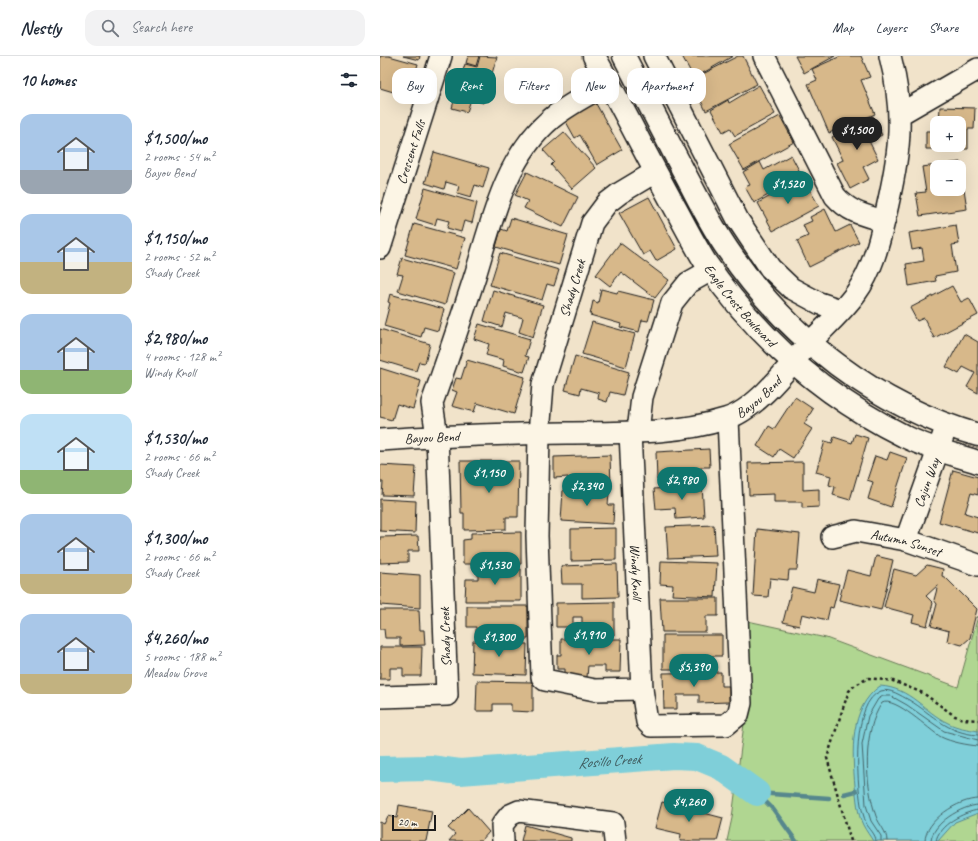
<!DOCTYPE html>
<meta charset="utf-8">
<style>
:root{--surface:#fff;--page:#f2f2f3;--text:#1f2937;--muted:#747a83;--line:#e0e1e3;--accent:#0f766e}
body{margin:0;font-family:Caveat,sans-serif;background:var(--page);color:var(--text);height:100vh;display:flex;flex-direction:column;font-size:15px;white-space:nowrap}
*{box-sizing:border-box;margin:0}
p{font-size:13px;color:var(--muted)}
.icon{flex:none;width:22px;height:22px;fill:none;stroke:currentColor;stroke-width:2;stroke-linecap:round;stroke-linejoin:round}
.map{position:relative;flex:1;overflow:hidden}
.drawer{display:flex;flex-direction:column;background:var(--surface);width:380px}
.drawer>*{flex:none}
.banner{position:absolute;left:12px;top:12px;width:380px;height:36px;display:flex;gap:8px}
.tools{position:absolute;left:550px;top:60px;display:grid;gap:8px}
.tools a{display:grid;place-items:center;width:36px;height:36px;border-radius:8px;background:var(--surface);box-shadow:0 4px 16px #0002;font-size:20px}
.scale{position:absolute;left:12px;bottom:10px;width:44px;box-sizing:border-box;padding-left:4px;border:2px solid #1c1c1c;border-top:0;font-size:11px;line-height:14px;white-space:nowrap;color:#1c1c1c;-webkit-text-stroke:3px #fcf5e5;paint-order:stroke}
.price{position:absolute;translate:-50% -34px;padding:0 9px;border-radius:14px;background:var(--accent);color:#fff;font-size:13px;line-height:26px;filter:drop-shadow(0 1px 2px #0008)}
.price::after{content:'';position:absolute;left:50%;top:24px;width:12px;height:9px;margin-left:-6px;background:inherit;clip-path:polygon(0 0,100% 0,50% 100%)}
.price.on{background:#222;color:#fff}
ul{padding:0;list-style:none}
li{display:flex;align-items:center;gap:12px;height:100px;padding:0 20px}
li span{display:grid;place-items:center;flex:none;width:112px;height:80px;border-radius:12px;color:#555}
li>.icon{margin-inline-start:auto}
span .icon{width:48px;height:48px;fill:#fffc;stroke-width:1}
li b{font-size:17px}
h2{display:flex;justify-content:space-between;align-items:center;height:48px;padding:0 20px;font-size:17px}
.tag{padding:0 14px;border-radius:12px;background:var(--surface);box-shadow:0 4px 16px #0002;font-size:14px;line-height:36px}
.tag.on{background:var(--accent);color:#fff}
header{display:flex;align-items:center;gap:24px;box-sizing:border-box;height:56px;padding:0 20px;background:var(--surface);border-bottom:1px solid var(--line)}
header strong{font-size:19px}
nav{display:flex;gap:22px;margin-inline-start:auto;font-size:14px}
.search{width:280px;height:36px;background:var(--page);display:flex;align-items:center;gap:10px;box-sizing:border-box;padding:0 14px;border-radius:12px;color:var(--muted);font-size:15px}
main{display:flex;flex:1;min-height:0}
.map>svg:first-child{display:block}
</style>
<header>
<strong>Nestly</strong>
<div class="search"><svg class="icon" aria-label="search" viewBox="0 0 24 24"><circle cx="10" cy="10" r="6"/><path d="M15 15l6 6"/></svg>Search here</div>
<nav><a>Map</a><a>Layers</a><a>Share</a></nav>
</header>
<main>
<section class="drawer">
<h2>10 homes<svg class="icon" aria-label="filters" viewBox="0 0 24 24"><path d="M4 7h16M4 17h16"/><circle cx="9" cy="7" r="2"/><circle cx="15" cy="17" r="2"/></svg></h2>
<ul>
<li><span style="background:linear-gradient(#a9c7e8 70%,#9aa5b1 0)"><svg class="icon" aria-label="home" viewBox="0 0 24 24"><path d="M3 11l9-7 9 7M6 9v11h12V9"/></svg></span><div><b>$1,500/mo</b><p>2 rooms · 54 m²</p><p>Bayou Bend</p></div></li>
<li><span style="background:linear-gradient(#a9c7e8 60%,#c2b280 0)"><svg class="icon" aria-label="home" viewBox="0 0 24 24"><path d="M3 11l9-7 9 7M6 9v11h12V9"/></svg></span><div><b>$1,150/mo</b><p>2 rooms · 52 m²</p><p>Shady Creek</p></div></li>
<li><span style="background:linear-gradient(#a9c7e8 70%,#8fb573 0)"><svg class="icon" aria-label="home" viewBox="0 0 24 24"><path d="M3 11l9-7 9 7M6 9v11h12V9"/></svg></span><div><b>$2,980/mo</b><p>4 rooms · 128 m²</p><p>Windy Knoll</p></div></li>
<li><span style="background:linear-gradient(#bfe0f5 70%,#8fb573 0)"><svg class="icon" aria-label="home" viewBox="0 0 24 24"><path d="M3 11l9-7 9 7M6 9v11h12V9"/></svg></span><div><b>$1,530/mo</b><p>2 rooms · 66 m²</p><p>Shady Creek</p></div></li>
<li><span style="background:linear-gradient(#a9c7e8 75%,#c2b280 0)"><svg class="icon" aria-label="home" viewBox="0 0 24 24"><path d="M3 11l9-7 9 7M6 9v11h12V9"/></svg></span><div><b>$1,300/mo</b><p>2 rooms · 66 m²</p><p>Shady Creek</p></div></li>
<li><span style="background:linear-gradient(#a9c7e8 75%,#c2b280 0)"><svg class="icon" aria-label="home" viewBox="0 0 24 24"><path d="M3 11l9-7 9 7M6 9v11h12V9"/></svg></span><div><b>$4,260/mo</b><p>5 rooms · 188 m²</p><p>Meadow Grove</p></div></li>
</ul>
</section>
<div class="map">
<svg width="598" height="785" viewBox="0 0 598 785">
<rect width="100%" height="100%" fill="#f1e3ca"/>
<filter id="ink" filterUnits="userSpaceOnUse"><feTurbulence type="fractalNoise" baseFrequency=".025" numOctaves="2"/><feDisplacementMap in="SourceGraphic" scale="8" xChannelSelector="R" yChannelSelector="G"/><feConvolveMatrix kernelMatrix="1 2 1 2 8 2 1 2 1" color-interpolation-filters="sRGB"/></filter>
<g filter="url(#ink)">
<path fill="#b0d691" stroke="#667956" d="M598 560V785H347L352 762 366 652 363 564 446 582 578 631Z"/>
<path fill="#7fcfd9" stroke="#57878d" d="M500 630C531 632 543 655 568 667 577 672 588 673 598 675V757L575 766 558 785H493C490 780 486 775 483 769 477 757 477 743 475 730 472 696 469 652 500 630Z"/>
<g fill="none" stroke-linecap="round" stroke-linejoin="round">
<g stroke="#446468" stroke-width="1">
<path d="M496 785C496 778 489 773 486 767 484 761 482 755 481 749 477 724 471 646 501 635 510 632 521 640 529 644 554 659 566 677 598 679"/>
<path d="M501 785V780L491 765 486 749 482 688 488 660 498 643 503 640H511L527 649 564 675 598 684"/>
<path d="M507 785C507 775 499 769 496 760 485 729 482 676 502 647 515 640 549 674 561 681 571 686 587 689 598 690"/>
<path d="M545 785C545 764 579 743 598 743"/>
<path d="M551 785C552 767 582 750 598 749"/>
<path d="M556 785C558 769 584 756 598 754"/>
</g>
<g stroke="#57878d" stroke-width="4.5">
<path d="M377 737 449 742"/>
<path d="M377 737 393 753 416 785"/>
<path d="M464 738 476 735"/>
</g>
<path stroke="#7fcfd9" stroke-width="26" id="s1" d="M0 713 50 712 80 716 294 700 317 701 341 711 377 737"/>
</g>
<g fill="#d7b88a" stroke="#1c1c1c" fill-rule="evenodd">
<path d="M0 0H9L38 8 31 31 23 29 20 38 0 32Z"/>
<path d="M23 0H40L39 4Z"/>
<path d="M88 0H99L96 10 86 7Z"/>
<path d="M100 0 117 1 103 47 91 43 87 56 72 52 85 8 97 11Z"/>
<path d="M302 0H353L314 22Z"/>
<path d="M358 0H363L377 28 326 55 316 35 321 33 315 22Z"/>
<path d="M415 0H455L424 17Z"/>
<path d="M461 0H481L490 21 481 24 495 58 449 77 428 28 437 24 432 13Z"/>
<path d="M379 29 395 58 355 80 350 72 343 76 331 54 348 44 349 47Z"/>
<path d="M215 46 242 94 217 109 200 79 195 82 185 64Z"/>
<path d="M560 51 595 52 594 73H588V93H546V75H557V89H579V67H559Z"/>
<path d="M400 60 414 86 364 114 349 88Z"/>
<path d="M493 60 502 79 489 85 498 103 483 111 489 123 470 133 457 107 463 104 452 81Z"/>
<path d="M184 76 216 112 192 133 171 109 174 106 163 94Z"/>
<path d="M54 96 109 112 103 132 95 129 91 141 77 137 79 130 66 126 64 133 45 127Z"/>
<path d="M411 99 422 120 374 147 365 131 370 129 363 116 380 106 384 114Z"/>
<path d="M580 106 587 153 540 160 536 137 546 136 542 111ZM557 111H579V133H557Z"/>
<path d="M147 116 198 141 183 171 144 152 148 145 135 139Z"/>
<path d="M423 122 439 150 393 175 378 147Z"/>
<path d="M45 132 97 147 92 167 84 165 81 176 67 172 69 165 57 162 55 169 36 163Z"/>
<path d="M269 141 297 193 276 205 270 195 263 199 239 157Z"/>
<path d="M445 153 456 176 470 169 479 186 429 211 417 185 428 180 423 169 432 165 430 161Z"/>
<path d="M131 162 188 179 179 209 116 191 121 173 127 175Z"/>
<path d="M34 168 85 182 76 213 25 199Z"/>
<path d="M576 169 579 188 572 189 576 216 555 220 556 225 529 230 526 208 544 205 542 192 532 194 529 177Z"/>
<path d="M240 187 289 224 275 242 241 216 230 230 216 219Z"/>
<path d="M120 197 179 214 174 230 167 228 162 244 110 229Z"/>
<path d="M22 202 74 217 65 249 18 235 23 219 17 218Z"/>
<path d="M572 230 581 246 589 242 598 259 554 282 544 262 537 265 530 252Z"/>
<path d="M221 233 237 237 238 235 274 244 268 265 262 264 259 276 240 271 241 268 210 259 213 245 218 247Z"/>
<path d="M113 234 163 249 153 281 139 276 143 262 126 257 122 271 104 265Z"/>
<path d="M10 238 64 253 58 275 44 271 41 281 4 270 10 247 8 246Z"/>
<path d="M212 266 255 278 246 311 202 298Z"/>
<path d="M99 268 150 283 145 300 149 301 144 316 123 310 124 304 106 299 109 288 94 283Z"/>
<path d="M0 273 50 288 45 307 39 306 36 315 0 304Z"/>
<path d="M584 278 598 286V337L587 331 595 317 583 311 579 318 566 311Z"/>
<path d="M195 300 249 316 243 339 230 336 227 346 218 343 219 337 201 332 200 338 185 334Z"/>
<path d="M87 304 145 321 134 358 97 347 94 356 72 350 77 336 72 334 76 322 81 323Z"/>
<path d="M0 312 41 325 33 353 17 348 12 364 0 361Z"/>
<path d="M415 341 433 353 424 368 432 373 413 402 399 393 394 401 377 390 389 370 394 373Z"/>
<path d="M475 378 488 382 470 444 453 439 455 431 449 429 451 420 436 416 445 385 452 387 454 381 472 387Z"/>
<path d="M329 393 330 411H321L322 426H308V423L277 424 276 396Z"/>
<path d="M510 396 527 402 511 451 488 443 493 426 487 424 495 400 507 404Z"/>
<path d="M230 399 231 432H211V428H188V421L174 422V401Z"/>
<path d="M80 405H139L138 461H126V473L84 474V457H81Z"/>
<path d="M423 406V434L439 433V451L422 452V446H394V438L369 439 368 407Z"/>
<path d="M0 409 36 411 34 440 2 439 3 426H0Z"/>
<path d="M573 414 598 421V439L591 437 585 457 598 461V477L559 466Z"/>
<path d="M322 429 324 461 296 463 295 452 276 453 274 433Z"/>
<path d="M183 434 229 437 228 449H234L233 468 181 465Z"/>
<path d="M0 443 36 445 35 477 0 475Z"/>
<path d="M334 469 336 500 288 502 286 471Z"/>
<path d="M236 472V504L191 505V473Z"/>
<path d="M377 473 420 478 417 514H409L408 524 390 522 388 541 373 540Z"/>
<path d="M141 476V508H83V484L91 483V477Z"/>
<path d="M38 480 39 495H28V506L0 507V481Z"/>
<path d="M496 500 513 504 501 554 459 544 467 514 491 520Z"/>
<path d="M281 505 337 507 335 541 292 539 293 529 280 528Z"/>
<path d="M237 508 238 541 202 542V528H182L181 510Z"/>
<path d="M547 509 563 513 562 520 566 522 597 553 590 582 582 589 567 585 569 575 551 570 557 548 554 544 558 529 546 540 553 547 547 570 532 566 534 559 504 551 514 513 536 519Z"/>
<path d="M98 513H141V545H85L86 523H98Z"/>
<path d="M0 516 40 519V552L0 549Z"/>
<path d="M437 523 459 528 453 552 450 551 447 564 422 558 419 570 403 566 412 531 434 536Z"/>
<path d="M280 542H338V560H326V576H282Z"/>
<path d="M234 546V579H202V561H193V571H176V547Z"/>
<path d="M87 550H148V583L96 584V571H87Z"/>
<path d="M0 554H39L40 574H44L45 589 20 590V582H5L4 573H0Z"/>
<path d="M283 579H342V600H332L331 615H315V605H304V613H283Z"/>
<path d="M181 583H241L240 616H225V610H208L207 621 185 620V613H177V599H181Z"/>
<path d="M93 585 147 588 146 619 92 617Z"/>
<path d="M0 591H42L41 620H23V612H10V623H0Z"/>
<path d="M341 616V630H349V646L319 647V639H297V653H284L283 617Z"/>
<path d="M97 625 153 626V656L131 655V648H113V655H96Z"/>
<path d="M282 746 343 762 337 785H300L301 778 275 772Z"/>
<path d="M19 749 52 755 46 785H0V766L4 768 8 760 17 762Z"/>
<path d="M88 752 109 776 101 785H69L75 778 68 772Z"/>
<path d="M145 769 191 782V785H141Z"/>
</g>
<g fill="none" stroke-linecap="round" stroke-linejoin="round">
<defs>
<g id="minor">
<path d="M274 0 358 164 390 212 411 232 439 247 460 254"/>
<path d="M384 0 455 140C470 157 484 159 504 165"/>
<path d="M520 58 598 13"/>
<path id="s2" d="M0 192 61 0"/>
<path id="s3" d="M250 376 262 633 215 634 165 624 162 621 157 480 159 378 163 328 212 167 227 147 240 137 275 116"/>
<path d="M258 376 262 341 292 247 308 227 331 214"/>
<path id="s4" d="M0 384C62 380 124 378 187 377 240 376 294 379 345 363 374 355 404 317 423 294 440 275 461 258 476 237 492 215 499 187 505 161 519 102 526 61 510 0"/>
<path id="s5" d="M452 481 476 475 526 484 598 509"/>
<path id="s6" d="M526 484 567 369"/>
<path d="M262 633 267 666 271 670 346 669 358 659 361 647 348 363"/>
<path d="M0 641 67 639 57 380 52 347C67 305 81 263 95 220 112 165 125 101 172 62 189 48 209 38 229 27"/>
<path d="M123 785 122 769 130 759 139 755 233 767 235 785"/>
</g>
<g id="major">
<path id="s7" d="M214 0C243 52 269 105 298 157 307 174 316 191 326 207 377 281 443 340 524 380 547 392 573 398 598 406"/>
<path d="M244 0C264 39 285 79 305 118 319 144 331 170 348 194 408 282 496 350 598 379"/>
</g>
</defs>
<use href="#minor" stroke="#1c1c1c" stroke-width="24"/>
<use href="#major" stroke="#1c1c1c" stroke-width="25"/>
<g stroke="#1c1c1c" stroke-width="2.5" stroke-dasharray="3 3" stroke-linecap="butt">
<path d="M471 785 447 702 462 655 469 635 474 630 488 622 513 625 543 637 575 660 583 663 598 664"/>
<path d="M593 785 598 782"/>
</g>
<use href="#minor" stroke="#fcf5e5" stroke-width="21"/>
<use href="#major" stroke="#fcf5e5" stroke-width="22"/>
</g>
</g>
<g text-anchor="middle" stroke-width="3" stroke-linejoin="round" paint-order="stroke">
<g font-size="14" fill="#1c1c1c" stroke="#fcf5e5">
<text dy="5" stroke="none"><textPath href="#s2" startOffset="101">Crescent Falls</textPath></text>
<text dy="5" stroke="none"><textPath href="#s3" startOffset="753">Shady Creek</textPath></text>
<text dy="5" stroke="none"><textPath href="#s7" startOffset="290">Eagle Crest Boulevard</textPath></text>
<text dy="5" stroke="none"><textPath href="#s4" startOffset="387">Bayou Bend</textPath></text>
<text dy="5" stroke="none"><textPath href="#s4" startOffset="52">Bayou Bend</textPath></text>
<text dy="5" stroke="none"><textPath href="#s6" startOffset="61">Cajun Way</textPath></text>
<text dy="5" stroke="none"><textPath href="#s5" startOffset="76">Autumn Sunset</textPath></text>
<text dy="5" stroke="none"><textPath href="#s3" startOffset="140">Windy Knoll</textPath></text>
<text transform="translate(65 581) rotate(-92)" y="5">Shady Creek</text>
</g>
<g font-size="15" font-style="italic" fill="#3f5b5e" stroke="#fcf5e5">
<text dy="5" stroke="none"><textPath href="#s1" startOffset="230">Rosillo Creek</textPath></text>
</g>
</g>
</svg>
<div class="tools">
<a>+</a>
<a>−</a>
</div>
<div class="scale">20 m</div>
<b class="price on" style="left:477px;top:95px">$1,500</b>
<b class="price" style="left:408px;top:149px">$1,520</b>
<b class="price" style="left:109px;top:438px">$1,150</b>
<b class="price" style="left:302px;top:445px">$2,980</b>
<b class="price" style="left:207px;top:451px">$2,340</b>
<b class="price" style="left:115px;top:530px">$1,530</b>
<b class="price" style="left:209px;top:600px">$1,910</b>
<b class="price" style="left:119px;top:602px">$1,300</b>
<b class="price" style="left:314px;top:632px">$5,390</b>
<b class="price" style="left:309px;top:767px">$4,260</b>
<div class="banner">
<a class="tag">Buy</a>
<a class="tag on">Rent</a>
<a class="tag">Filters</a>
<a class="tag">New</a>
<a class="tag">Apartment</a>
</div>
</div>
</main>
